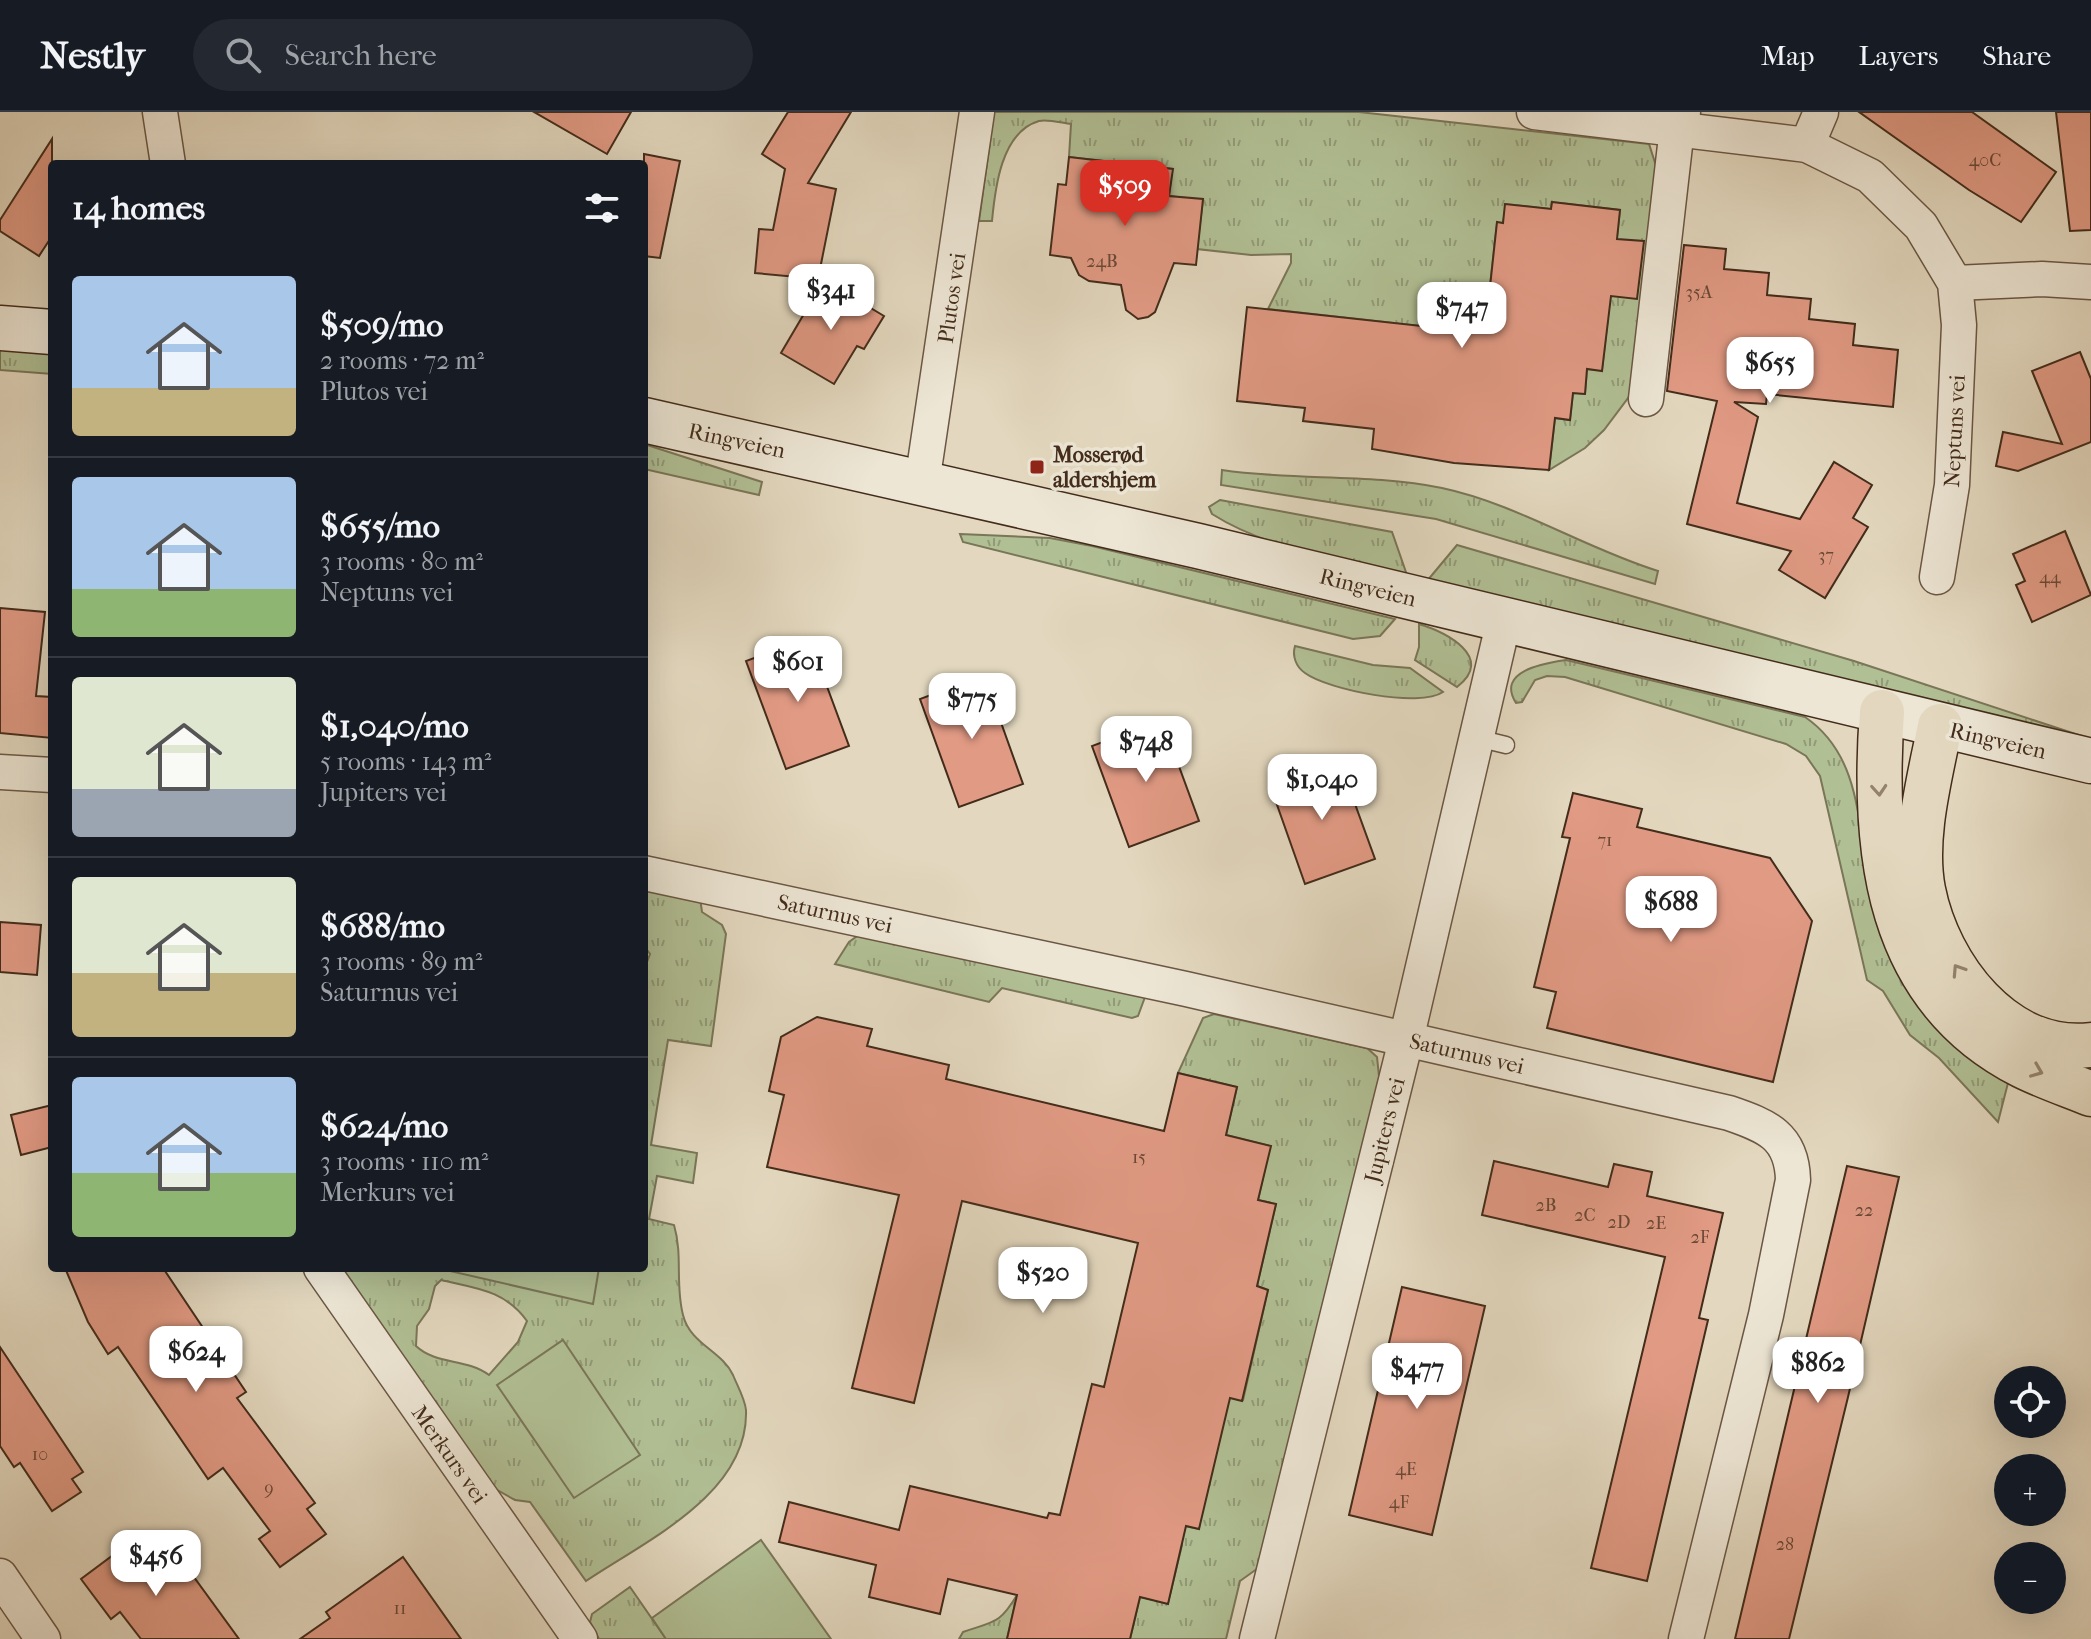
<!DOCTYPE html>
<meta charset="utf-8">
<style>
:root{--surface:#171b24;--page:#242831;--text:#f1f3f6;--muted:#9ea1a6;--line:#363941;--accent:#d93025}
body{margin:0;font-family:"IM FELL French Canon",serif;background:var(--page);color:var(--text);height:100vh;display:flex;flex-direction:column;font-size:30px;white-space:nowrap}
*{box-sizing:border-box;margin:0}
p{font-size:26px;color:var(--muted)}
.icon{flex:none;width:44px;height:44px;fill:none;stroke:currentColor;stroke-width:2;stroke-linecap:round;stroke-linejoin:round}
.map{position:relative;flex:1;overflow:hidden}
.sheet{position:absolute;left:48px;top:48px;width:600px;height:1112px;display:flex;flex-direction:column;background:var(--surface);border-radius:8px;box-shadow:0 8px 32px #0002}
.sheet>*{flex:none}
.tools{position:absolute;left:1994px;top:1254px;display:grid;gap:16px}
.tools a{display:grid;place-items:center;width:72px;height:72px;border-radius:50%;background:var(--surface);box-shadow:0 8px 32px #0002;font-size:40px}
.price{position:absolute;translate:-50% -68px;padding:0 18px;border-radius:16px;background:#fff;color:#222;font-size:26px;line-height:52px;filter:drop-shadow(0 2px 4px #0008)}
.price::after{content:'';position:absolute;left:50%;top:48px;width:24px;height:18px;margin-left:-12px;background:inherit;clip-path:polygon(0 0,100% 0,50% 100%)}
.price.on{background:var(--accent);color:#fff}
ul{padding:0;list-style:none}
li{display:flex;align-items:center;gap:24px;height:200px;padding:0 24px}
li+li{border-top:2px solid var(--line)}
li span{display:grid;place-items:center;flex:none;width:224px;height:160px;border-radius:8px;color:#555}
li>.icon{margin-inline-start:auto}
span .icon{width:96px;height:96px;fill:#fffc;stroke-width:1}
li b{font-size:34px}
h2{display:flex;justify-content:space-between;align-items:center;height:96px;padding:0 24px;font-size:34px}
header{display:flex;align-items:center;gap:48px;box-sizing:border-box;height:112px;padding:0 40px;background:var(--surface);border-bottom:2px solid var(--line)}
header strong{font-size:38px}
nav{display:flex;gap:44px;margin-inline-start:auto;font-size:28px}
.search{width:560px;height:72px;background:var(--page);display:flex;align-items:center;gap:20px;box-sizing:border-box;padding:0 28px;border-radius:44px;color:var(--muted);font-size:30px}
.map>svg:first-child{display:block}
</style>
<header>
<strong>Nestly</strong>
<div class="search"><svg class="icon" aria-label="search" viewBox="0 0 24 24"><circle cx="10" cy="10" r="6"/><path d="M15 15l6 6"/></svg>Search here</div>
<nav><a>Map</a><a>Layers</a><a>Share</a></nav>
</header>
<div class="map">
<svg width="2091" height="1527" viewBox="0 0 2091 1527">
<defs>
<pattern id="grass-tufts" width="24" height="20" patternUnits="userSpaceOnUse" patternTransform="scale(2)"><rect width="24" height="20" fill="#b1bf94"/><path d="M3 7l-1-3M5 7V3M7 7l1-3M15 17l-1-3M17 17v-4M19 17l1-3" fill="none" stroke="#929b78"/></pattern>
</defs>
<rect width="100%" height="100%" fill="#e3d8bf"/>
<filter id="stains"><feTurbulence type="fractalNoise" baseFrequency=".0025" numOctaves="4"/><feColorMatrix values="0 0 0 0 .2 0 0 0 0 .09 0 0 0 0 .02 0 0 0 .5 -.17"/></filter>
<radialGradient id="worn" r=".72"><stop offset=".6" stop-color="#630" stop-opacity="0"/><stop offset="1" stop-color="#630" stop-opacity=".3"/></radialGradient>
<g fill="url(#grass-tufts)" stroke="#7a7658" stroke-width="2" fill-rule="evenodd">
<path d="M994 0H1359L1649 32 1659 63 1631 282 1604 318 1585 336 1549 358 1555 306 1570 308 1573 281 1585 282 1587 257 1602 258 1620 98 1552 90 1551 97 1506 92 1503 111H1497L1485 218 1490 228 1475 220 1268 197 1291 151V142L1251 143 1197 137 1203 88 1169 84 1172 57 1069 45 1071 12C1062 11 1048 7 1039 9 1001 20 995 77 992 109H979Z"/>
<path d="M0 236 52 241V262L0 258Z"/>
<path d="M644 332 762 370 759 383 644 357Z"/>
<path d="M1222 358C1294 369 1370 361 1442 376 1517 392 1584 436 1658 459L1655 472 1436 407 1221 373Z"/>
<path d="M1220 388 1392 420 1407 463C1342 448 1269 438 1212 402L1209 395Z"/>
<path d="M960 422 1050 426 1092 434 1395 507 1380 524 1353 527 963 430Z"/>
<path d="M1457 433 1854 549 2091 627 1427 469Z"/>
<path d="M1419 512C1445 520 1496 545 1457 575L1415 548 1419 535Z"/>
<path d="M1295 534 1373 553 1410 556 1443 580C1420 596 1328 578 1305 561 1296 555 1292 544 1295 534Z"/>
<path d="M1566 548 1805 605C1871 650 1855 737 1876 806 1884 833 1945 925 1967 944 1979 954 1995 963 2008 971L1998 1010 1939 946 1910 923 1883 879 1867 868 1820 664 1806 644 1786 632 1565 565 1547 564 1535 568 1522 590 1516 591C1495 558 1547 551 1566 548Z"/>
<path d="M644 774 700 786 702 800 722 813 726 822 711 934 668 928 651 1033 697 1041 693 1071 657 1064 649 1107 674 1113C683 1143 675 1173 683 1203 690 1232 722 1239 733 1263 737 1273 745 1287 746 1298 749 1382 645 1429 586 1469L530 1390 515 1388 490 1374 336 1156H644V858L650 842 644 834ZM441 1168C475 1176 505 1178 527 1209L518 1230 489 1263C466 1246 436 1253 416 1234L417 1214 429 1197 435 1174Z"/>
<path d="M860 822 1145 885 1138 904 1132 906 1002 876 989 890 835 852 849 830Z"/>
<path d="M1214 902 1367 936 1377 945 1380 974 1261 1454 1240 1469 1226 1527H1130L1140 1485 1168 1491 1182 1433 1166 1410 1199 1417 1210 1282 1243 1288 1268 1178 1257 1174 1276 1092 1258 1088 1270 1034 1226 1023 1237 975 1178 961 1203 906Z"/>
<path d="M630 1475 666 1527H599L590 1510 592 1502Z"/>
<path d="M1017 1483 1007 1527H959L963 1520C994 1509 999 1513 1017 1483Z"/>
</g>
<g fill="#b1bf94" stroke="#7a7658" stroke-width="2">
<path d="M437 1156H599L593 1192Z"/>
<path d="M563 1228 640 1343 574 1386 497 1273Z"/>
<path d="M761 1428 831 1527H666L652 1506Z"/>
</g>
<g fill="#e19a84" stroke="#432c1b" stroke-width="2">
<path d="M534 0H631L607 42Z"/>
<path d="M788 0H851L808 71 836 77 818 167 755 161 759 117 773 118 785 57 762 42Z"/>
<path d="M1859 0H1972L2056 60 2021 110 1969 78Z"/>
<path d="M2056 0H2091V118L2070 119Z"/>
<path d="M52 27V124L39 144 0 119V108Z"/>
<path d="M644 42 680 49 660 146 644 144Z"/>
<path d="M1069 45 1173 57 1169 84 1203 87 1196 153 1174 151 1155 200 1148 205 1138 207 1126 198 1121 173 1089 169 1079 163 1071 146 1050 143 1058 72 1066 73Z"/>
<path d="M1552 90 1620 98 1617 127 1644 129 1637 187 1611 184 1602 259 1587 257 1585 282 1573 281 1570 308 1555 306 1549 358 1454 351 1372 337 1374 317 1303 309 1305 296 1237 289 1247 195 1485 221 1497 110 1503 111 1505 92 1551 97Z"/>
<path d="M1684 133 1726 137 1724 157 1769 161 1767 183 1811 187 1809 207 1855 212 1853 233 1898 238 1893 295 1767 282 1766 292 1734 290 1758 305 1737 391 1800 407 1834 350 1872 373 1853 406 1868 415 1825 486 1779 458 1791 439 1687 412 1717 289 1667 279Z"/>
<path d="M824 168 884 204 864 237 857 234 834 272 781 241Z"/>
<path d="M2080 240 2091 267V330L2018 359 1996 354 2003 320 2062 332 2032 259Z"/>
<path d="M2065 419 2091 483 2032 510 2016 473 2025 469 2013 442Z"/>
<path d="M0 496 45 500 36 584 52 585V626L0 621Z"/>
<path d="M809 526 849 634 786 657 746 549Z"/>
<path d="M984 563 1023 672 959 695 920 587Z"/>
<path d="M1162 608 1199 709 1129 735 1092 634Z"/>
<path d="M1339 648 1375 747 1305 772 1270 673Z"/>
<path d="M1573 681 1642 697 1637 715 1770 746 1812 809 1773 970 1547 916 1556 880 1534 875 1570 726 1562 725Z"/>
<path d="M0 810 41 813 37 863 0 860Z"/>
<path d="M817 905 872 917 867 934 949 953 946 967 1164 1019 1178 961 1237 975 1226 1023 1271 1034 1258 1088 1276 1092 1257 1174 1268 1178 1242 1289 1230 1286 1199 1417 1186 1414 1168 1492 1140 1485 1130 1527H1007L1017 1483 948 1467 940 1502 869 1485 876 1453 779 1430 789 1390 899 1418 910 1374 1047 1406 1049 1401 1060 1403 1092 1272 1104 1275 1138 1131 962 1089 914 1291 852 1276 899 1083 767 1055 784 983 769 979 781 925Z"/>
<path d="M52 993V1035L21 1043 11 1003Z"/>
<path d="M1494 1049 1608 1075 1614 1052 1652 1060 1647 1084 1723 1101 1699 1206 1708 1208 1647 1469 1591 1456 1665 1145 1482 1103Z"/>
<path d="M1847 1054 1899 1065 1848 1285 1789 1527H1735Z"/>
<path d="M65 1156H163L246 1280 237 1286 315 1391 307 1397 326 1422 280 1455 259 1427 270 1419 223 1356 208 1367 118 1235 108 1242 88 1210Z"/>
<path d="M1402 1175 1485 1194 1432 1423 1349 1403Z"/>
<path d="M0 1235 83 1360 72 1367 81 1380 52 1399 20 1351 14 1355 0 1334Z"/>
<path d="M136 1426 161 1460 180 1446 239 1527H141L120 1500 111 1507 81 1467Z"/>
<path d="M403 1445 461 1527H300L330 1506 326 1500Z"/>
</g>
<g fill="none" stroke-linecap="round" stroke-linejoin="round">
<defs>
<path id="lane" d="M1477 626 1506 633"/>
<g id="street">
<path d="M160 0 168 52"/>
<path d="M1534 0 1807 33 1870 64 1921 114 1955 171 1959 213 1952 373 1937 465"/>
<path d="M1807 33 1821 0"/>
<path d="M1955 171 2042 167 2091 170"/>
<path d="M1646 287 1677 16 1683 0"/>
<path d="M922 371 977 0"/>
<path d="M0 660 52 663"/>
<path d="M644 761 1186 877 1729 1001C1767 1014 1792 1024 1793 1068L1766 1203 1686 1527"/>
<path d="M321 1156 580 1527"/>
<path d="M0 1464 43 1527"/>
<path d="M1257 1527 1406 928 1504 508"/>
</g>
<g id="secondary">
<path d="M0 216 52 220"/>
<path d="M644 308 1198 434 2091 649"/>
</g>
<g id="primary">
<path d="M1882 600C1872 737 1885 884 2023 954 2045 965 2069 973 2091 982"/>
<path d="M1940 614C1930 665 1913 726 1923 778 1938 855 2004 943 2091 933"/>
</g>
</defs>
<use href="#lane" stroke="#6b5744" stroke-width="19"/>
<use href="#street" stroke="#6b5744" stroke-width="37"/>
<use href="#secondary" stroke="#432c1b" stroke-width="47"/>
<use href="#primary" stroke="#432c1b" stroke-width="47"/>
<use href="#lane" stroke="#ede6d5" stroke-width="16"/>
<use href="#street" stroke="#ede6d5" stroke-width="34"/>
<use href="#secondary" stroke="#ede6d5" stroke-width="44"/>
<use href="#primary" stroke="#e3d8bf" stroke-width="44"/>
</g>
<defs><path id="oneway-chevron" d="M-2-3.5L2.5 0L-2 3.5" fill="none" stroke-width="1.6" stroke-linecap="round" stroke-linejoin="round" transform="scale(2)"/></defs>
<g stroke="#93826d">
<use href="#oneway-chevron" transform="translate(1879 678) rotate(86)"/>
<use href="#oneway-chevron" transform="translate(1958 858) rotate(-123)"/>
<use href="#oneway-chevron" transform="translate(2037 959) rotate(22)"/>
</g>
<rect fill="#8f2418" stroke="#ede6d5" stroke-width="3" x="1029" y="347" width="16" height="16" rx="4"/>
<g text-anchor="middle" stroke-width="7" stroke-linejoin="round" paint-order="stroke">
<g font-size="18" fill="#6a4835">
<text x="1985" y="54">40C</text>
<text x="1102" y="155">24B</text>
<text x="1699" y="186">35A</text>
<text x="1826" y="449">37</text>
<text x="2050" y="471">44</text>
<text x="1605" y="734">71</text>
<text x="1139" y="1051">15</text>
<text x="1546" y="1099">2B</text>
<text x="1864" y="1104">22</text>
<text x="1585" y="1109">2C</text>
<text x="1619" y="1116">2D</text>
<text x="1656" y="1117">2E</text>
<text x="1700" y="1131">2F</text>
<text x="40" y="1348">10</text>
<text x="1406" y="1363">4E</text>
<text x="269" y="1382">9</text>
<text x="1399" y="1396">4F</text>
<text x="1785" y="1438">28</text>
<text x="400" y="1502">11</text>
</g>
<g font-size="22" fill="#432c1b" stroke="#ede6d5">
<text transform="translate(951 186) rotate(-82)" y="8">Plutos vei</text>
<text transform="translate(1954 319) rotate(-87)" y="8">Neptuns vei</text>
<text transform="translate(737 328) rotate(12)" y="8">Ringveien</text>
<text transform="translate(1368 475) rotate(14)" y="8">Ringveien</text>
<text transform="translate(1998 628) rotate(13)" y="8">Ringveien</text>
<text transform="translate(835 801) rotate(12)" y="8">Saturnus vei</text>
<text transform="translate(1467 941) rotate(13)" y="8">Saturnus vei</text>
<text transform="translate(1384 1018) rotate(-76)" y="8">Jupiters vei</text>
<text transform="translate(450 1342) rotate(55)" y="8">Merkurs vei</text>
</g>
<g font-size="22" font-weight="bold" fill="#432c1b" stroke="#ede6d5" text-anchor="start">
<text x="1053" y="350">Mosserød<tspan x="1053" dy="25">aldershjem</tspan></text>
</g>
</g>
<rect width="100%" height="100%" filter="url(#stains)"/>
<rect width="100%" height="100%" fill="url(#worn)"/>
</svg>
<div class="tools">
<a><svg class="icon" aria-label="locate" viewBox="0 0 24 24"><circle cx="12" cy="12" r="6"/><path d="M12 2v4M12 18v4M2 12h4M18 12h4"/></svg></a>
<a>+</a>
<a>−</a>
</div>
<b class="price on" style="left:1125px;top:116px">$509</b>
<b class="price" style="left:831px;top:220px">$341</b>
<b class="price" style="left:1462px;top:238px">$747</b>
<b class="price" style="left:1770px;top:293px">$655</b>
<b class="price" style="left:798px;top:592px">$601</b>
<b class="price" style="left:972px;top:629px">$775</b>
<b class="price" style="left:1146px;top:672px">$748</b>
<b class="price" style="left:1322px;top:710px">$1,040</b>
<b class="price" style="left:1671px;top:832px">$688</b>
<b class="price" style="left:1043px;top:1203px">$520</b>
<b class="price" style="left:196px;top:1282px">$624</b>
<b class="price" style="left:1818px;top:1293px">$862</b>
<b class="price" style="left:1417px;top:1299px">$477</b>
<b class="price" style="left:156px;top:1486px">$456</b>
<section class="sheet">
<h2>14 homes<svg class="icon" aria-label="filters" viewBox="0 0 24 24"><path d="M4 7h16M4 17h16"/><circle cx="9" cy="7" r="2"/><circle cx="15" cy="17" r="2"/></svg></h2>
<ul>
<li><span style="background:linear-gradient(#a9c7e8 70%,#c2b280 0)"><svg class="icon" aria-label="home" viewBox="0 0 24 24"><path d="M3 11l9-7 9 7M6 9v11h12V9"/></svg></span><div><b>$509/mo</b><p>2 rooms · 72 m²</p><p>Plutos vei</p></div></li>
<li><span style="background:linear-gradient(#a9c7e8 70%,#8fb573 0)"><svg class="icon" aria-label="home" viewBox="0 0 24 24"><path d="M3 11l9-7 9 7M6 9v11h12V9"/></svg></span><div><b>$655/mo</b><p>3 rooms · 80 m²</p><p>Neptuns vei</p></div></li>
<li><span style="background:linear-gradient(#dfe7d0 70%,#9aa5b1 0)"><svg class="icon" aria-label="home" viewBox="0 0 24 24"><path d="M3 11l9-7 9 7M6 9v11h12V9"/></svg></span><div><b>$1,040/mo</b><p>5 rooms · 143 m²</p><p>Jupiters vei</p></div></li>
<li><span style="background:linear-gradient(#dfe7d0 60%,#c2b280 0)"><svg class="icon" aria-label="home" viewBox="0 0 24 24"><path d="M3 11l9-7 9 7M6 9v11h12V9"/></svg></span><div><b>$688/mo</b><p>3 rooms · 89 m²</p><p>Saturnus vei</p></div></li>
<li><span style="background:linear-gradient(#a9c7e8 60%,#8fb573 0)"><svg class="icon" aria-label="home" viewBox="0 0 24 24"><path d="M3 11l9-7 9 7M6 9v11h12V9"/></svg></span><div><b>$624/mo</b><p>3 rooms · 110 m²</p><p>Merkurs vei</p></div></li>
</ul>
</section>
</div>
